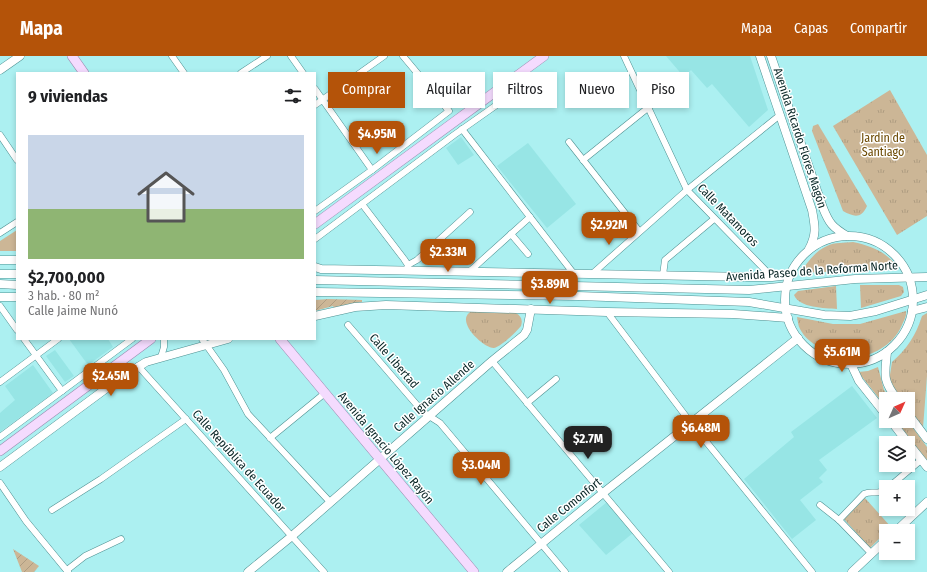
<!DOCTYPE html>
<html lang="es">
<meta charset="utf-8">
<style>
:root{--surface:#fff;--page:#f2f2f2;--text:#202124;--muted:#757577;--line:#e0e0e0;--accent:#b45309}
body{margin:0;font-family:"Fira Sans Condensed",sans-serif;background:var(--page);color:var(--text);height:100vh;display:flex;flex-direction:column;font-size:15px;white-space:nowrap}
*{box-sizing:border-box;margin:0}
p{font-size:13px;color:var(--muted)}
.icon{flex:none;width:22px;height:22px;fill:none;stroke:currentColor;stroke-width:2;stroke-linecap:round;stroke-linejoin:round}
.map{position:relative;flex:1;overflow:hidden}
.side{position:absolute;left:16px;top:16px;width:300px;height:268px;display:flex;flex-direction:column;background:var(--surface);border-radius:0px;box-shadow:0 2px 6px #0003}
.side>*{flex:none}
.hud{position:absolute;left:328px;top:16px;width:380px;height:36px;display:flex;gap:8px}
.needle{width:26px;rotate:45deg}
.fabs{position:absolute;left:879px;top:336px;display:grid;gap:8px}
.fabs a{display:grid;place-items:center;width:36px;height:36px;border-radius:0px;background:var(--surface);box-shadow:0 2px 6px #0003;font-size:20px}
.price{position:absolute;translate:-50% -34px;padding:0 9px;border-radius:8px;background:var(--accent);color:#fff;font-size:13px;line-height:26px;filter:drop-shadow(0 1px 2px #0008)}
.price::after{content:'';position:absolute;left:50%;top:24px;width:12px;height:9px;margin-left:-6px;background:inherit;clip-path:polygon(0 0,100% 0,50% 100%)}
.price.active{background:#222;color:#fff}
ul{padding:0;list-style:none}
li{display:grid;align-content:center;gap:8px;height:212px;padding:0 12px}
li+li{border-top:1px solid var(--line)}
li span{display:grid;place-items:center;height:124px;border-radius:0px;color:#555}
li>.icon{margin-inline-start:auto}
span .icon{width:72px;height:72px;fill:#fffc;stroke-width:1}
li b{font-size:17px}
h2{display:flex;justify-content:space-between;align-items:center;height:48px;padding:0 12px;font-size:17px}
.tag{padding:0 14px;border-radius:0px;background:var(--surface);box-shadow:0 2px 6px #0003;font-size:14px;line-height:36px}
.tag.active{background:var(--accent);color:#fff}
header{display:flex;align-items:center;gap:24px;box-sizing:border-box;height:56px;padding:0 20px;background:var(--accent);color:#fff}
header strong{font-size:19px}
nav{display:flex;gap:22px;margin-inline-start:auto;font-size:14px}
.map>svg:first-child{display:block}
</style>
<header>
<strong>Mapa</strong>
<nav><a>Mapa</a><a>Capas</a><a>Compartir</a></nav>
</header>
<div class="map">
<svg width="927" height="516" viewBox="0 0 927 516">
<defs>
<pattern id="park-tufts" width="24" height="20" patternUnits="userSpaceOnUse"><rect width="24" height="20" fill="#ccb696"/><path d="M3 7l-1-3M5 7V3M7 7l1-3M15 17l-1-3M17 17v-4M19 17l1-3" fill="none" stroke="#ae9c81"/></pattern>
<pattern id="garden-furrows" width="10" height="10" patternUnits="userSpaceOnUse"><rect width="10" height="10" fill="#ccb696"/><path d="M-1 1l2-2M0 10L10 0M9 11l2-2" fill="none" stroke="#ae9c81"/></pattern>
</defs>
<rect width="100%" height="100%" fill="#acf0f1"/>
<g fill="#97e5e5">
<path d="M666 0H750L768 54 749 71 712 28 707 32 691 14 684 21Z"/>
<path d="M461 81 474 99 458 109 446 92Z"/>
<path d="M528 87 576 148 547 172 497 110Z"/>
<path d="M69 283H108L113 291 88 309Z"/>
<path d="M55 294 74 320 65 326 46 300Z"/>
<path d="M33 309 53 337 0 376V357L15 344 5 330Z"/>
<path d="M852 330 877 362 819 404 827 414 819 422 823 426 800 444 816 464 792 483 744 423 794 381 791 376Z"/>
<path d="M607 446 633 477 606 499 579 469Z"/>
</g>
<path fill="#ccb696" d="M17 174V195H0V185Z"/>
<g fill="url(#park-tufts)">
<path d="M890 34 927 99V160L897 179 833 70Z"/>
<path d="M818 68 867 150C861 163 854 161 843 155L812 75 813 70Z"/>
<path d="M853 186C872 190 887 196 899 213L800 217C807 207 815 195 827 190 834 186 845 187 853 186Z"/>
<path d="M860 229H899L903 231 904 236 901 240 861 252Z"/>
<path d="M836 230 837 253C825 252 799 252 794 239L798 235Z"/>
<path d="M472 255 516 257C521 260 523 264 521 270 516 276 502 290 494 292 484 293 453 264 472 255Z"/>
<path d="M906 255C907 260 904 264 902 269 893 290 871 301 849 302 839 302 826 296 818 291 811 286 804 281 800 273 798 270 798 265 797 261L833 268H860Z"/>
<path d="M927 257V320L923 372 908 351V343H902L889 325 892 306C907 293 916 279 922 260Z"/>
<path d="M878 311 884 334 891 343H886V351L858 316 868 315Z"/>
<path d="M896 365H908L927 391V406Z"/>
<path d="M865 442 891 471 870 492 844 463Z"/>
</g>
<g fill="url(#garden-furrows)">
<path d="M328 243 362 244V246L334 252 333 250 315 255V244Z"/>
<path d="M13 493 39 510 34 516H22Z"/>
</g>
<g fill="none" stroke-linecap="round" stroke-linejoin="round">
<defs>
<g id="street">
<path d="M172 0 184 17"/>
<path d="M291 0 303 17"/>
<path d="M624 0 687 134 772 221"/>
<path d="M241 17 267 0"/>
<path d="M315 33 372 114"/>
<path d="M315 49 384 0"/>
<path d="M462 73 574 218"/>
<path d="M0 79 17 104"/>
<path d="M569 86 639 175"/>
<path d="M583 104 649 51"/>
<path d="M362 148 404 203 408 209 407 213"/>
<path d="M315 155 372 114 449 55 403 0"/>
<path d="M0 177 17 166"/>
<path d="M511 178 528 198"/>
<path d="M315 183 454 79 515 36 521 18"/>
<path d="M408 209 417 204 470 156"/>
<path d="M470 215 530 161"/>
<path d="M592 218 687 134 780 59"/>
<path d="M663 219 665 204 714 163"/>
<path d="M0 250 17 274"/>
<path d="M607 256 691 367 812 516"/>
<path d="M348 269 423 356 440 367 565 516"/>
<path d="M24 283 62 335"/>
<path d="M202 283 224 314 248 358 330 446"/>
<path d="M161 301 164 291V283"/>
<path d="M492 305 669 516"/>
<path d="M138 310 324 516"/>
<path d="M0 326 58 283"/>
<path d="M527 347 556 323"/>
<path d="M0 381 132 283"/>
<path d="M270 382 325 337"/>
<path d="M0 427 26 465 68 516"/>
<path d="M889 431 921 404"/>
<path d="M820 449 839 464 871 497"/>
<path d="M52 454 101 423 186 363"/>
<path d="M839 464 864 438C872 434 877 440 886 433"/>
<path d="M67 514 85 500 121 483"/>
</g>
<g id="secondary">
<path d="M760 0 812 154C815 170 817 178 809 193"/>
<path d="M771 0 823 152C829 167 832 171 847 180"/>
<path d="M0 14 20 0"/>
<circle cx="849" cy="244" r="64"/>
<path d="M0 204H17"/>
<path d="M315 211 321 213 750 221H772L790 219"/>
<path d="M0 218H17"/>
<path d="M315 224 749 234 855 223 927 221"/>
<path d="M0 228 17 229"/>
<path d="M315 236 578 240 749 246 824 259 850 260 876 255 927 239"/>
<path d="M0 241H17"/>
<path d="M912 255 927 251"/>
<path d="M315 260 355 251 386 249 607 256 733 258 788 262"/>
<path d="M887 296C885 319 882 324 897 343"/>
<path d="M851 308 859 325 886 359"/>
<path d="M908 358 927 383"/>
<path d="M891 365 908 387"/>
<path d="M908 387 927 411"/>
<path d="M0 411 119 323 146 306 228 283"/>
<path d="M896 475 927 446"/>
<path d="M248 516 292 480 492 305 524 279 527 274 531 253"/>
<path d="M507 516 603 437 798 282"/>
<path d="M852 516 886 484"/>
</g>
<g id="primary">
<path d="M72 0 84 17"/>
<path d="M315 168 544 0"/>
<path d="M280 283 474 516"/>
<path d="M0 395 151 283"/>
</g>
</defs>
<use href="#street" stroke="#4f9192" stroke-width="7"/>
<use href="#secondary" stroke="#4f9192" stroke-width="9"/>
<use href="#primary" stroke="#9d8cb1" stroke-width="10"/>
<use href="#street" stroke="#fff" stroke-width="6"/>
<use href="#secondary" stroke="#fff" stroke-width="8"/>
<use href="#primary" stroke="#f4dbfe" stroke-width="9"/>
</g>
<g text-anchor="middle" stroke-width="3" stroke-linejoin="round" paint-order="stroke">
<g font-size="12" fill="#082525" stroke="#fff">
<text transform="translate(800 82) rotate(72)" y="4">Avenida Ricardo Flores Magón</text>
<text transform="translate(728 159) rotate(46)" y="4">Calle Matamoros</text>
<text transform="translate(812 215) rotate(-4)" y="4">Avenida Paseo de la Reforma Norte</text>
<text transform="translate(394 305) rotate(49)" y="4">Calle Libertad</text>
<text transform="translate(434 340) rotate(-41)" y="4">Calle Ignacio Allende</text>
<text transform="translate(386 392) rotate(50)" y="4">Avenida Ignacio López Rayón</text>
<text transform="translate(239 405) rotate(48)" y="4">Calle República de Ecuador</text>
<text transform="translate(569 449) rotate(-39)" y="4">Calle Comonfort</text>
</g>
<g font-size="12" fill="#6c4902" stroke="#fff">
<text x="883" y="86">Jardin de<tspan x="883" dy="14">Santiago</tspan></text>
</g>
</g>
</svg>
<div class="fabs">
<a><svg class="needle" viewBox="-14 -14 28 28"><path d="M0-13l5 13h-10z" fill="#e53935"/><path d="M0 13l5-13h-10z" fill="#757577"/></svg></a>
<a><svg class="icon" aria-label="layers" viewBox="0 0 24 24"><path d="M12 4l9 5-9 5-9-5zM3 14l9 5 9-5"/></svg></a>
<a>+</a>
<a>−</a>
</div>
<b class="price" style="left:377px;top:99px">$4.95M</b>
<b class="price" style="left:609px;top:190px">$2.92M</b>
<b class="price" style="left:448px;top:217px">$2.33M</b>
<b class="price" style="left:550px;top:249px">$3.89M</b>
<b class="price" style="left:842px;top:317px">$5.61M</b>
<b class="price" style="left:111px;top:341px">$2.45M</b>
<b class="price" style="left:701px;top:393px">$6.48M</b>
<b class="price active" style="left:588px;top:404px">$2.7M</b>
<b class="price" style="left:481px;top:430px">$3.04M</b>
<div class="hud">
<a class="tag active">Comprar</a>
<a class="tag">Alquilar</a>
<a class="tag">Filtros</a>
<a class="tag">Nuevo</a>
<a class="tag">Piso</a>
</div>
<section class="side">
<h2>9 viviendas<svg class="icon" aria-label="filters" viewBox="0 0 24 24"><path d="M4 7h16M4 17h16"/><circle cx="9" cy="7" r="2"/><circle cx="15" cy="17" r="2"/></svg></h2>
<ul>
<li><span style="background:linear-gradient(#c9d6e8 60%,#8fb573 0)"><svg class="icon" aria-label="home" viewBox="0 0 24 24"><path d="M3 11l9-7 9 7M6 9v11h12V9"/></svg></span><div><b>$2,700,000</b><p>3 hab. · 80 m²</p><p>Calle Jaime Nunó</p></div></li>
</ul>
</section>
</div>
